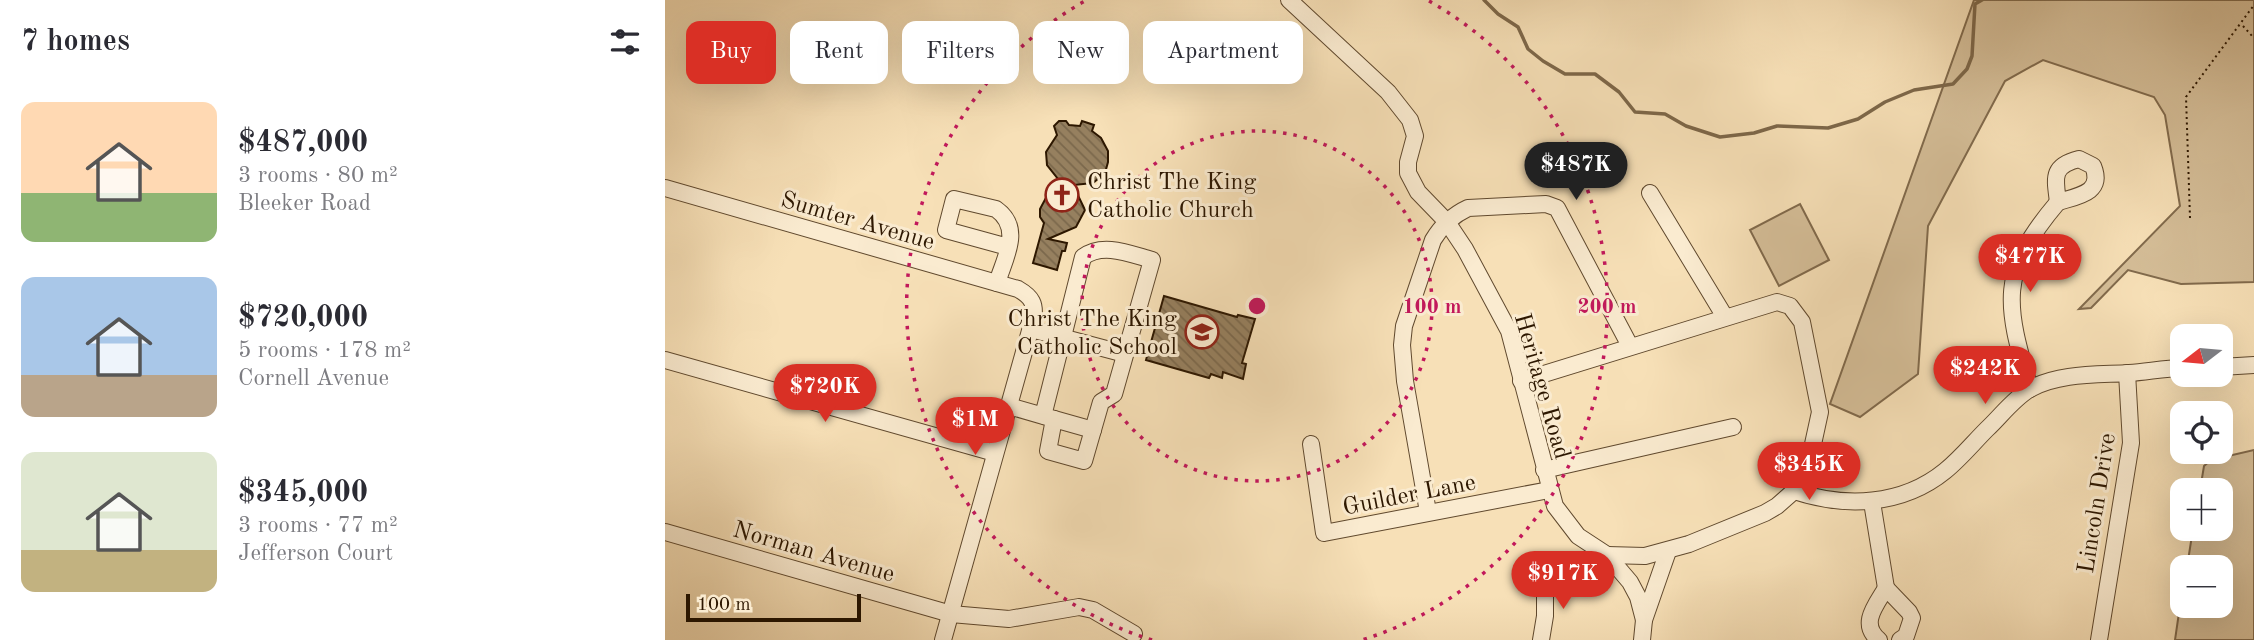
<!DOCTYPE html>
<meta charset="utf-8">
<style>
:root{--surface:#fff;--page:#f2f2f3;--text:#2b2b33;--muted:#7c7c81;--accent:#d93025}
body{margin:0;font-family:"Old Standard TT",serif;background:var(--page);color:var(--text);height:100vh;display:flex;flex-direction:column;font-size:26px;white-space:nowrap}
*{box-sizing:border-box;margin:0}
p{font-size:23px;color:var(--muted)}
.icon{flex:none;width:38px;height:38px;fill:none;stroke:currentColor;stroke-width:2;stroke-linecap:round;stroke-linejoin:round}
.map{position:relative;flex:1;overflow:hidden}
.sheet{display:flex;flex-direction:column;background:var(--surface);width:665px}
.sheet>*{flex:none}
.banner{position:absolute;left:21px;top:21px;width:665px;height:63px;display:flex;gap:14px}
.needle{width:46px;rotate:254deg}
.controls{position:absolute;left:1505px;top:324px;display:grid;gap:14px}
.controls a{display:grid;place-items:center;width:63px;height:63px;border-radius:14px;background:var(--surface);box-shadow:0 7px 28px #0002;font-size:35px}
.scale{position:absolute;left:21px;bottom:18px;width:175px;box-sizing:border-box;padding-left:7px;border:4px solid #2d1700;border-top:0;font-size:19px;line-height:24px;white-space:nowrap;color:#2d1700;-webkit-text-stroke:5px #faebd0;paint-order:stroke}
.price{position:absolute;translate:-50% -60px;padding:0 16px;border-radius:24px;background:var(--accent);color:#fff;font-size:23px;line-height:46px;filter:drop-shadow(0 2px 4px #0008)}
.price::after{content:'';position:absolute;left:50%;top:42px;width:21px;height:16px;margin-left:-10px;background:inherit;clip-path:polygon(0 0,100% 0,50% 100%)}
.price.selected{background:#222;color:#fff}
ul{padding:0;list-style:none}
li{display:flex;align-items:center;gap:21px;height:175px;padding:0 21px}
li span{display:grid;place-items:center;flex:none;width:196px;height:140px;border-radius:14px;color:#555}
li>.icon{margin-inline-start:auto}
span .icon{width:84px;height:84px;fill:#fffc;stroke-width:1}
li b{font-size:30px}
h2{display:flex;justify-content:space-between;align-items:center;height:84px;padding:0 21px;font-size:30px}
.chip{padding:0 24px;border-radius:14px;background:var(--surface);box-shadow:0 7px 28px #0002;font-size:24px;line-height:63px}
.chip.selected{background:var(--accent);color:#fff}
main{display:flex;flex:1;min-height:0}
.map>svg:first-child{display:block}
</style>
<main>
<section class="sheet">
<h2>7 homes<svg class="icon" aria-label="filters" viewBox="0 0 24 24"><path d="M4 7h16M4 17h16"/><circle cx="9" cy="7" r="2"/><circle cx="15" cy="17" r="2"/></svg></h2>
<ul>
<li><span style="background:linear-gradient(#ffd9b3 65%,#8fb573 0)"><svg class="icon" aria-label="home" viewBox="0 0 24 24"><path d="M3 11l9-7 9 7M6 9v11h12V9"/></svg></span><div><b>$487,000</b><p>3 rooms · 80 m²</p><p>Bleeker Road</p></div></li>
<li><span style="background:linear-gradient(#a9c7e8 70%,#b9a48a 0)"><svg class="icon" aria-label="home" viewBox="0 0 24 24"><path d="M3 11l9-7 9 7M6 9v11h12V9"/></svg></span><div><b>$720,000</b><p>5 rooms · 178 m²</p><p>Cornell Avenue</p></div></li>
<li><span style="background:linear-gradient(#dfe7d0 70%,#c2b280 0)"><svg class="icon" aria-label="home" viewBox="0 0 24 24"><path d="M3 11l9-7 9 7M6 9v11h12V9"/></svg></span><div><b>$345,000</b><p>3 rooms · 77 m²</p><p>Jefferson Court</p></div></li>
</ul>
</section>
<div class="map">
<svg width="1589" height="640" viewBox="0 0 1589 640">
<defs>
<pattern id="building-back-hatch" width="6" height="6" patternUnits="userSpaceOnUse" patternTransform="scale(1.75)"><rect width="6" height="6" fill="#96805f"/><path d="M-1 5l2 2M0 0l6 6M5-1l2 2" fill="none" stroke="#7b684c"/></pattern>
</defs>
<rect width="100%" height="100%" fill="#f7e0b7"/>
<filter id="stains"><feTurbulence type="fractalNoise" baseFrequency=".00286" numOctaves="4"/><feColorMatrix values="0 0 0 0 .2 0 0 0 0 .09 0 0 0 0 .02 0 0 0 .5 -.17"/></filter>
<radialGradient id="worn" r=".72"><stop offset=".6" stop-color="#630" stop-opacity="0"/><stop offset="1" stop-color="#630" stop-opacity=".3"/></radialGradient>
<g fill="#d5be98" stroke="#816a4c" stroke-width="2">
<path d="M1309 0H1589V282L1516 284 1463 270 1426 308 1414 309 1515 206 1500 115 1489 97 1378 60 1340 81 1263 226 1253 374 1195 417 1165 404Z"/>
<path d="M1135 204 1164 260 1114 286 1085 230Z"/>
<path d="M1589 450V640H1510L1517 592V606H1556V567H1522L1528 529 1556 528V490H1535L1539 466 1546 460Z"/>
</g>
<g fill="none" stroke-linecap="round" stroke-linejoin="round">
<path stroke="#7d6749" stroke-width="3.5" d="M819 0 833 14 853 27 863 49 878 61 900 74H930L954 92 970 112 1000 114 1021 126 1055 137 1089 133 1112 126 1163 128 1193 119 1220 102 1249 90 1288 84 1302 69 1307 56 1310 4 1317 0"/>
</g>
<g fill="url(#building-back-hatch)" stroke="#2d1700" stroke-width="2">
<path d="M394 121H401L404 125 415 126 417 121 429 125 427 131 436 138 443 151V162L440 173 428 183 408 185 420 210 411 227 383 239 402 243 400 251H397L392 270 368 263 379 223 375 217V209L383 194 390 190 393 179 382 165 381 152 392 135 389 126Z"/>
<path d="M499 296 572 317 573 315 590 319 577 363 581 364 578 379 558 372 557 378 546 374 544 378 481 360Z"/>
</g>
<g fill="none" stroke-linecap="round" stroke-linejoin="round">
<defs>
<g id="minor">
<path d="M624 0 723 92 745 120 750 136 743 162V173L753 192 782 222 800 249 844 331 890 506 913 536 942 555 965 582 973 597 979 620"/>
<path d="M1414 159 1428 166C1439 193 1413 196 1393 202 1390 178 1386 166 1414 159Z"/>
<path d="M0 188 353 289C367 297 371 304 368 320L278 640"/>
<path d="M985 193 1060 317"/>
<path d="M332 283C340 257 358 228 331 209L289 199 281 230 343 247"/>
<path d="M366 329 460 354"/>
<path d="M0 360 330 453"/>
<path d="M1556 367 1589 365"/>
<path d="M856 381 1112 302 1125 306 1137 322 1155 412 1145 458 1129 491 1112 506 1100 513 1024 544 980 556 942 555"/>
<path d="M1365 389C1341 304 1332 274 1393 202"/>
<path d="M344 406 389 419 383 451 419 461 436 402 449 394 487 260C465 254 438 242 418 257L378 416"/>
<path d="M389 419 428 430"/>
<path d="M646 444 659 533 884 490"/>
<path d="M879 470 1068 427"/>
<path d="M1129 491C1180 508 1237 506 1280 471 1295 459 1308 443 1322 429 1335 417 1349 398 1365 389 1394 373 1432 375 1464 373 1482 372 1499 368 1517 368"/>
<path d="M1207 502 1221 588"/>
<path d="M763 512 740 381 737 345 739 326 768 240C777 225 788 215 803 208L881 204 892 208 965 346"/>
<path d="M0 532 286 614 344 619 414 607 428 610 469 634"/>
<path d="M876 640 880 616V579"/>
<path d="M977 640 979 620 1003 551"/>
<path d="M1214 640C1194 624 1211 605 1221 588L1244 612 1247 618 1241 636 1235 640"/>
<path d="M1434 640 1466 443 1462 373"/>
</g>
</defs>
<use href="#minor" stroke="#60492e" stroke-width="18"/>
<g stroke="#2d1700" stroke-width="2" stroke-dasharray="2 3.5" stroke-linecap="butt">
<path d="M1578 26 1589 38"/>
<path d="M1525 218 1521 97 1589 5"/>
</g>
<use href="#minor" stroke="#faebd0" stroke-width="16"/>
</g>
<g fill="none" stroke="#c2185b" stroke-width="3.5" stroke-dasharray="3.5 7">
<circle cx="592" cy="306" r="175"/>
<path d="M487 640A350 350 0 0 1 420 1M764 1A350 350 0 0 1 697 640"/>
</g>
<defs>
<symbol id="church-ring" viewBox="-11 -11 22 22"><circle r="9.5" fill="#faebd0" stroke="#8f2418" stroke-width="1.5"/><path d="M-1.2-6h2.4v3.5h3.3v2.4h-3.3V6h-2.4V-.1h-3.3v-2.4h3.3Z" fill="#8f2418"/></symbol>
<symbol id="school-ring" viewBox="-11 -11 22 22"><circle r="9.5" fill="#faebd0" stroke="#8f2418" stroke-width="1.5"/><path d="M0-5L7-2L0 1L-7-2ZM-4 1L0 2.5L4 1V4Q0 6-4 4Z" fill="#8f2418"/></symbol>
</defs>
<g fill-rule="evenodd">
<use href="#church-ring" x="378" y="176" width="38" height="38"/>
<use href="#school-ring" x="518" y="313" width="38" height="38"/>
</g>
<g text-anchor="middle" stroke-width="6" stroke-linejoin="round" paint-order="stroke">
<g font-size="24" fill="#2d1700" stroke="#faebd0" text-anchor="start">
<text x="422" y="189">Christ The King<tspan x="422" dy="28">Catholic Church</tspan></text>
<text x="512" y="326" text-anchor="end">Christ The King<tspan x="512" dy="28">Catholic School</tspan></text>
</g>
<g font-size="24" fill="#2d1700" stroke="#faebd0">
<text transform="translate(193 220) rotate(16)" y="8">Sumter Avenue</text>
<text transform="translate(878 386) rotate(74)" y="8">Heritage Road</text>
<text transform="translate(744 494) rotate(-11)" y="8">Guilder Lane</text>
<text transform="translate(1431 503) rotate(-81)" y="8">Lincoln Drive</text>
<text transform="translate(149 551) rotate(16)" y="8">Norman Avenue</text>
</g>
</g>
<circle cx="592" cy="306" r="10" fill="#c2185b" stroke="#faebd0" stroke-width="3.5"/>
<g font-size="21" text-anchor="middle" font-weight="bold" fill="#c2185b" stroke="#faebd0" stroke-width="6" stroke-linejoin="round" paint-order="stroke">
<text x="767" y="313">100 m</text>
<text x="942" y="313">200 m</text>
</g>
<rect width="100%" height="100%" filter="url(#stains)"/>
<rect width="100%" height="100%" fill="url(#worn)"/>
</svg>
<div class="controls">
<a><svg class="needle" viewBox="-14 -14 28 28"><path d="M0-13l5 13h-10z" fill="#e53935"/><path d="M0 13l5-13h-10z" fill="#7c7c81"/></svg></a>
<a><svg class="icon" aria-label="locate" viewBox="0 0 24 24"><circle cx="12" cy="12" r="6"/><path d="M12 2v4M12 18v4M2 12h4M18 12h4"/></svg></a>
<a>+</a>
<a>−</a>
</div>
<div class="scale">100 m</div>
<b class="price selected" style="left:911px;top:202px">$487K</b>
<b class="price" style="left:1365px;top:294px">$477K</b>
<b class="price" style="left:1320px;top:406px">$242K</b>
<b class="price" style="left:160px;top:424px">$720K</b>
<b class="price" style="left:310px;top:457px">$1M</b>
<b class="price" style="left:1144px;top:502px">$345K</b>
<b class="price" style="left:898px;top:611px">$917K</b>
<div class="banner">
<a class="chip selected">Buy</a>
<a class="chip">Rent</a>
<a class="chip">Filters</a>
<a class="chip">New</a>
<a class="chip">Apartment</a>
</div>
</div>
</main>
